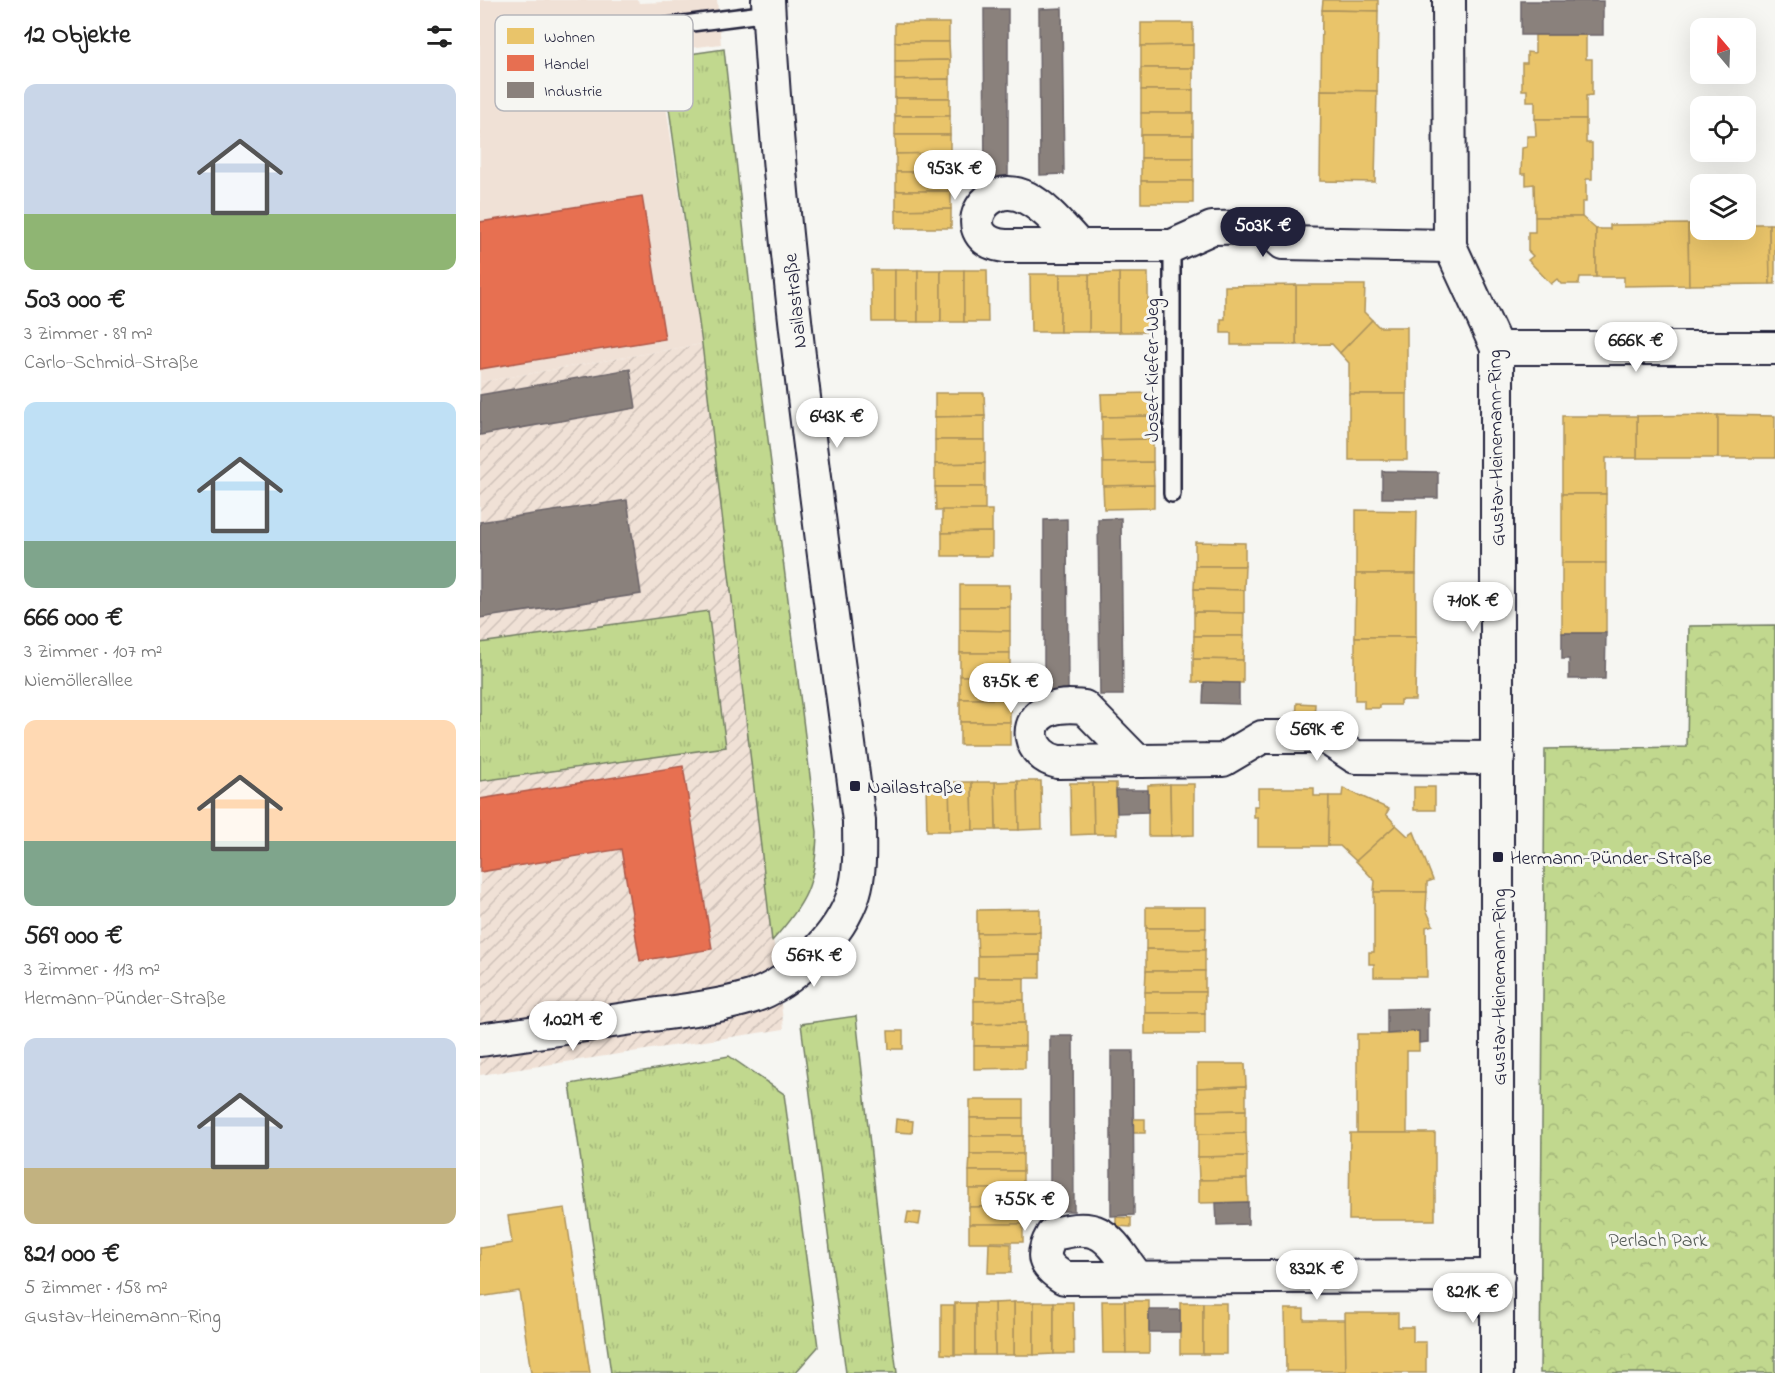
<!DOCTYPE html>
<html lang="de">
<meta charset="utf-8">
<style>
:root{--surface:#fff;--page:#f2f2f2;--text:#222;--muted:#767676;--accent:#22223b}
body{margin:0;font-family:"Indie Flower",sans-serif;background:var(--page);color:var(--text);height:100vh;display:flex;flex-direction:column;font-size:22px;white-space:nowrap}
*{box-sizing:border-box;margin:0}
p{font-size:20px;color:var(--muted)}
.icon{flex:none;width:33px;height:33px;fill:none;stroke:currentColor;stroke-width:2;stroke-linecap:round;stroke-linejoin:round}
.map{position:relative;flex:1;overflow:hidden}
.details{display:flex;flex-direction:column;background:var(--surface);width:480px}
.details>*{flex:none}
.needle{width:39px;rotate:341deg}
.controls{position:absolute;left:1210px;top:18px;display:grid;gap:12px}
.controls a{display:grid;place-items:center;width:66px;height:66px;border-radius:12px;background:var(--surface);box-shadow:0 6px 24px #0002;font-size:30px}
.price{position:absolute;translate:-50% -51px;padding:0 14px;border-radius:21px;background:#fff;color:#222;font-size:20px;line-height:39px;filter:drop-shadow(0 2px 3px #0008)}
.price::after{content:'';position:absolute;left:50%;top:36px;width:18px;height:14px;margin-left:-9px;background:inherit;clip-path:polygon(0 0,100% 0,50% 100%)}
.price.active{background:var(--accent);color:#fff}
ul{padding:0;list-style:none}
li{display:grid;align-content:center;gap:12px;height:318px;padding:0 24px}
li span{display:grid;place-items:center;height:186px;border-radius:12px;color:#555}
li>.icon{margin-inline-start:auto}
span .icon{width:108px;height:108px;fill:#fffc;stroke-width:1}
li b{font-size:26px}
h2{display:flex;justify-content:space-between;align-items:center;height:72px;padding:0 24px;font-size:26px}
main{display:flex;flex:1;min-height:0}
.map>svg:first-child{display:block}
</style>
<main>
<section class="details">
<h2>12 Objekte<svg class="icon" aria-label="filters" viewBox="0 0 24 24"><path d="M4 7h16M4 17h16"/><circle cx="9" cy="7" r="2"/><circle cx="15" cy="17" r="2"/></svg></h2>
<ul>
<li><span style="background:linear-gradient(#c9d6e8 70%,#8fb573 0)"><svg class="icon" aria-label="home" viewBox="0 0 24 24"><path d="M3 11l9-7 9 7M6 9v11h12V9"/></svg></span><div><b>503 000 €</b><p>3 Zimmer · 89 m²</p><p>Carlo-Schmid-Straße</p></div></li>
<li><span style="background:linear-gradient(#bfe0f5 75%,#7fa58c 0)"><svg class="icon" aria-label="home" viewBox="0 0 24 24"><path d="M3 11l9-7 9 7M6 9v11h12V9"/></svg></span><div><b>666 000 €</b><p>3 Zimmer · 107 m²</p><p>Niemöllerallee</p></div></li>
<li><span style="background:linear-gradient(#ffd9b3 65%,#7fa58c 0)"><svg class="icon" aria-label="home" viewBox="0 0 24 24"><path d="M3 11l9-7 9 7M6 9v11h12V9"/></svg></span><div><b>569 000 €</b><p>3 Zimmer · 113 m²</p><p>Hermann-Pünder-Straße</p></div></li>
<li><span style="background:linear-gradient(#c9d6e8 70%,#c2b280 0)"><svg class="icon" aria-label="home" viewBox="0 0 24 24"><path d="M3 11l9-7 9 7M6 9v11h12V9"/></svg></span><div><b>821 000 €</b><p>5 Zimmer · 158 m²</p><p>Gustav-Heinemann-Ring</p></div></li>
</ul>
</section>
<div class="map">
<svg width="1295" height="1373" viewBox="0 0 1295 1373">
<defs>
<pattern id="industrial-furrows" width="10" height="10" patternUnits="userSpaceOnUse" patternTransform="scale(1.5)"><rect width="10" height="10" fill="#f0e1d6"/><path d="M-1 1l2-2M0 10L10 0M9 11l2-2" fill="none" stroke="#cec1b9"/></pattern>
<pattern id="grass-tufts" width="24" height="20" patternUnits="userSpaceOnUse" patternTransform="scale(1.5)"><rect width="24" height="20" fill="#c1d88e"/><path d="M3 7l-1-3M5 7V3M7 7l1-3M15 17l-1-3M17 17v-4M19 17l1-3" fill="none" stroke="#a6b97b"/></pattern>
<pattern id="park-crowns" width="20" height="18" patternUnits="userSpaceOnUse" patternTransform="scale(1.5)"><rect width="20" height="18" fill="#c1d88e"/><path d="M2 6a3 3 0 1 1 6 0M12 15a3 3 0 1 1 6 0" fill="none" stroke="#a6b97b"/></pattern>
</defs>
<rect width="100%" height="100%" fill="#f6f6f2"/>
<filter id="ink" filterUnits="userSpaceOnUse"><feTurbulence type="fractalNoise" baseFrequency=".0167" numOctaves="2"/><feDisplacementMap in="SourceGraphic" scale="12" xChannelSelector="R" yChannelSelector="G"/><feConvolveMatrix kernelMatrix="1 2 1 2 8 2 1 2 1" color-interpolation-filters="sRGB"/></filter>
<g filter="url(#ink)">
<path fill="#f0e1d6" d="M0 0H158L159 3 237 0 241 44 178 52 222 344 0 382Z"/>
<path fill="url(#industrial-furrows)" d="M222 344 304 1029 0 1075V382Z"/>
<g fill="url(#grass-tufts)" stroke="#727d64" stroke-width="1.5">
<path d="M244 49 275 335 337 832C336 884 326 903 292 941L222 344 182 58Z"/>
<path d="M228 611 246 747 0 781V643Z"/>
<path d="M376 1016 405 1282 417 1373H366L321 1024Z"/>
<path d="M249 1056 304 1094 338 1347 315 1373H131L90 1084Z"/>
</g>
<path fill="url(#park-crowns)" stroke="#727d64" stroke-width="1.5" d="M1295 625V1373H1060L1065 749 1207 747 1209 626Z"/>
<g fill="#e9c46a" stroke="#ad935c" stroke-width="1.5">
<path d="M843 0H898V11L842 10Z"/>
<path d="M842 10 898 11 897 91 841 90Z"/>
<rect x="415" y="23" width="54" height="19"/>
<path d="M661 23H713V45L661 46Z"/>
<path d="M1055 35H1106V59H1112V95L1106 96V119H1055V101H1047V90H1042V63H1047V52L1055 53Z"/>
<path d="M415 42H469L470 60 415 61Z"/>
<path d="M713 45V68H661V46Z"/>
<path d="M470 60V79L415 80V61Z"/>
<rect x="661" y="68" width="52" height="22"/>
<path d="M470 79V98H415V80Z"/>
<rect x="661" y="90" width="52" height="23"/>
<path d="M841 90 897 91 895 182 840 181Z"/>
<rect x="415" y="98" width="55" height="18"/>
<rect x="661" y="113" width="52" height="22"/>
<rect x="415" y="116" width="55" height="19"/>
<path d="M1055 119H1106V143H1112V179H1106V202H1102V217H1055L1054 184 1046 185V174H1041L1042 148 1047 147V136H1056Z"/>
<path d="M415 135H470V153L416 154Z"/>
<rect x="661" y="135" width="52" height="23"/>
<path d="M470 153 471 172H416V154Z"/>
<rect x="661" y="158" width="52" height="23"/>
<rect x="416" y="172" width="55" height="19"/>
<rect x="661" y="181" width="52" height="22"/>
<path d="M416 191H471V209L416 210Z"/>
<path d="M471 209V228H416V210Z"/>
<path d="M1055 217H1102L1116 229V277H1100L1099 284H1081L1077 279 1071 284 1048 260 1053 256 1048 251V232H1055Z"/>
<path d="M1208 224 1209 285 1144 286V277H1116V229H1130V225Z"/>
<path d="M1208 224H1221V230H1266V224H1289L1290 284 1209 285Z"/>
<path d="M1289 224H1295V284H1290Z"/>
<path d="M391 270H415V322H392Z"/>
<rect x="415" y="270" width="23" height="52"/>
<rect x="438" y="270" width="23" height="52"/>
<rect x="461" y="270" width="23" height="52"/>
<path d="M484 270H507L508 322H484Z"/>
<rect x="639" y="273" width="29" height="59"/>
<path d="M639 273V332H609V274Z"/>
<path d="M550 274H580V332H551Z"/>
<rect x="580" y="274" width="29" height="58"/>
<path d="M816 285H885L884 312 892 320 860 353 852 344 816 345Z"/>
<path d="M816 285V345H751V333H741V319H745V286Z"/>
<path d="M892 320 899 327H927V394H869V363L860 353Z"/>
<path d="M455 393H504L505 416 455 417Z"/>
<path d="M672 393V416L622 417 621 394Z"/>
<rect x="869" y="394" width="58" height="66"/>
<path d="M1238 415V458H1157V416Z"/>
<path d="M1238 415 1295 416V458H1238Z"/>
<path d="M505 416V440H455V417Z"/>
<path d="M672 416 673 439 622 440V417Z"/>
<path d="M1082 416H1157V458H1126V494H1082Z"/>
<path d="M673 439V462L623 463 622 440Z"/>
<path d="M455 440H505V463L455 464Z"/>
<path d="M673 462 674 485 623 486V463Z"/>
<path d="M505 463V487H455V464Z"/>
<path d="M674 485V508L624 509 623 486Z"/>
<path d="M455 487H505V510L456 511Z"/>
<rect x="1082" y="494" width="44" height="69"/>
<path d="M462 510H512V532L462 533Z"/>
<path d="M876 510 937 511 936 574H876Z"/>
<path d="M512 532V556H462V533Z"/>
<path d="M715 542 765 543V566H715Z"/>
<rect x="1082" y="563" width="44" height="70"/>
<path d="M715 566H765L764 590 714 589Z"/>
<path d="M876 574H936V637H875Z"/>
<rect x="480" y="585" width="50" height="22"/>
<path d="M714 589 764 590V613L714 612Z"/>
<path d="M480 607H530V631L480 630Z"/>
<path d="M714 612 764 613V636H714Z"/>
<path d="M480 630 530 631V653H480Z"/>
<path d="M714 636H764L763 660 713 659Z"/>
<path d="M875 637H936L935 700H920V705H900V708H884V700H875Z"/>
<rect x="480" y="653" width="50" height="23"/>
<path d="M713 659 763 660V683L713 682Z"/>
<rect x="480" y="676" width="50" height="23"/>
<rect x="480" y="699" width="50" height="23"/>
<path d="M817 703 835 704 834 721H816Z"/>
<rect x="480" y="722" width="50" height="23"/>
<path d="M538 781 539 830H516L515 782Z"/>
<path d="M538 781H561L562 829 539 830Z"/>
<path d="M469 782H492L493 830 470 831Z"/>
<path d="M469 782 470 831H447L446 783Z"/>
<path d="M492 782H515L516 830H493Z"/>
<path d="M590 783H613L614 834 591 835Z"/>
<path d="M613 783H636L637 834H614Z"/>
<path d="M690 784 691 836H668V785Z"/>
<path d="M690 784H714V835L691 836Z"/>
<rect x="934" y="787" width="21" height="23"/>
<path d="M778 788H834V796H849L848 846H778V818H774V806H778Z"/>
<path d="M863 788 909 809 906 814 916 825 876 861 860 846H848L849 796H862Z"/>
<path d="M916 825 928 836 934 832 953 880 947 882V892H894L895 881 876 861Z"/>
<path d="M894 892H947L946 909 953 925 946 927 947 977H894V964H889V952H894Z"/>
<rect x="666" y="907" width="60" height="21"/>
<path d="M560 909V932L497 933V910Z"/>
<path d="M666 928H726L725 950 666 949Z"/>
<path d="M560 932V955L498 956 497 933Z"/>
<path d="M666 949 725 950V971H666Z"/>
<path d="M560 955V978H498V956Z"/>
<path d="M666 971H725V992H665Z"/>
<path d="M494 978H544V1000L494 1001Z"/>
<rect x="665" y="992" width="60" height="21"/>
<path d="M544 1000 545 1023 494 1024V1001Z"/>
<rect x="665" y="1013" width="60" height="21"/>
<path d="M545 1023V1046H494V1024Z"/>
<path d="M408 1031H423V1049H409Z"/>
<path d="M919 1031H939V1051H927V1133H877V1034H919Z"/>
<path d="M494 1046H545V1068L494 1069Z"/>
<path d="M717 1064H765L766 1086 717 1088Z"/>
<path d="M766 1086V1110L718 1111 717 1088Z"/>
<rect x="490" y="1100" width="53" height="18"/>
<path d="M766 1110V1133L718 1134V1111Z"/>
<rect x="490" y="1118" width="53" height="18"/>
<path d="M416 1119 433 1121 432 1133 415 1132Z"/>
<rect x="653" y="1119" width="12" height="14"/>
<path d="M766 1133 767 1156 718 1157V1134Z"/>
<path d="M870 1133H955V1220H869Z"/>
<rect x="490" y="1136" width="53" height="18"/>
<path d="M490 1154H543V1171H489Z"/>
<path d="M767 1156V1179L719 1180 718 1157Z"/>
<rect x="489" y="1171" width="54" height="18"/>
<path d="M767 1179 768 1202 719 1203V1180Z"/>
<path d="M489 1189H543V1206L489 1207Z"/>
<path d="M543 1206V1224H489V1207Z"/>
<path d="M85 1208 110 1373H51L39 1291 0 1297V1248L32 1243 28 1216Z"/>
<path d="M428 1212 441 1213 439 1225 426 1223Z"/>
<path d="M636 1217 651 1218V1227L636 1226Z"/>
<rect x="489" y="1224" width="54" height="18"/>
<path d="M509 1243 531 1244V1273H508Z"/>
<path d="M622 1301H645L646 1353H623Z"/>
<path d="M645 1301H669V1353H646Z"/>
<rect x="534" y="1302" width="20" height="53"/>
<path d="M534 1302V1355H515L514 1303Z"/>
<path d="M554 1302H574V1354L554 1355Z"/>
<path d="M574 1302H593L594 1354H574Z"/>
<rect x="475" y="1303" width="20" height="52"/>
<path d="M495 1303H514L515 1355H495Z"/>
<rect x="700" y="1303" width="23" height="51"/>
<rect x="723" y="1303" width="23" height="51"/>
<path d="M461 1305H474V1355L461 1354Z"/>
<path d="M805 1309H824V1320H866V1371H806Z"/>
<path d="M865 1313H918V1327H933V1342H946V1373H866Z"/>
</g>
<g fill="#e76f51" stroke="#ac584a" stroke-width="1.5">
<path d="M162 196 185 339 0 369V222Z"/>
<path d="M203 766 232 949 160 961 141 849 0 872V799Z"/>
</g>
<g fill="#8a817c" stroke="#6b6468" stroke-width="1.5">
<rect x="1041" y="1" width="82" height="34"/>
<path d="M582 8 584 174 560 175 559 9Z"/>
<path d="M504 9H528V184H505Z"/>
<path d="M150 369 156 408 0 435V395Z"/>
<path d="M902 471 958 472V498H902Z"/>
<path d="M147 500 161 594 0 618V522Z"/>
<path d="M641 518 643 695H620L618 519Z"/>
<path d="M587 519 588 694H564V520Z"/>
<path d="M1082 633H1126L1125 679H1089V659H1082Z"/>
<path d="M724 682 759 683V704L723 703Z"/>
<path d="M636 790H668V812L637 813Z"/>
<path d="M948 1008V1042L939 1043V1031L907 1034V1009Z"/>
<path d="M570 1036H593L594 1211H570Z"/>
<path d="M631 1051H653L654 1215 631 1216Z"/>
<path d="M768 1202V1224L737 1225 736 1203Z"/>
<rect x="669" y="1310" width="31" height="22"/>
</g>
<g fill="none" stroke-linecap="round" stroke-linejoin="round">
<defs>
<g id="lane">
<path d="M142 32 289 13"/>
<path d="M692 246V494"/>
</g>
<g id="street">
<path d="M969 0 970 246 1017 348V1373"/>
<path d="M599 246C583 229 568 209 547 198 503 175 472 240 525 246H692L732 228 785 227 803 243 970 246"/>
<path d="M1017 348H1295"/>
<path d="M657 761 604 707C593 706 582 705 571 709 540 720 549 756 578 762L743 760 782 737H845L875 757 1018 758"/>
<path d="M0 1040C57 1032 115 1024 172 1015 205 1010 239 1007 271 997 312 984 361 935 374 893 381 870 379 845 379 821 344 548 302 275 288 0"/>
<path d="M657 1277C629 1240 623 1219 572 1235 560 1256 563 1265 584 1278L1018 1276"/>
</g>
</defs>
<use href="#lane" stroke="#22223b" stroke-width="20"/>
<use href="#street" stroke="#22223b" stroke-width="36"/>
<use href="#lane" stroke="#f6f6f2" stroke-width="15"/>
<use href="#street" stroke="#f6f6f2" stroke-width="32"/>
</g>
</g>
<g fill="#22223b" stroke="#f6f6f2" stroke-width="2">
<rect x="369" y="780" width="12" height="12" rx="3"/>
<rect x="1012" y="851" width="12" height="12" rx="3"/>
</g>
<g text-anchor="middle" stroke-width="6" stroke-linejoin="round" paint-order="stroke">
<g font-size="20" fill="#22223b" stroke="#f6f6f2">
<text transform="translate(314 301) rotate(-96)" y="7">Nailastraße</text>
<text transform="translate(671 370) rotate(-90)" y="7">Josef-Kiefer-Weg</text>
<text transform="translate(1015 448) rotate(-91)" y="7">Gustav-Heinemann-Ring</text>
<text transform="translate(1018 987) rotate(-90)" y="7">Gustav-Heinemann-Ring</text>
</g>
<g font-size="20" fill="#22223b" stroke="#f6f6f2" text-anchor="start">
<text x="387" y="793">Nailastraße</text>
<text x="1030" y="864">Hermann-Pünder-Straße</text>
</g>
<g font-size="20" fill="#525954" stroke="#f6f6f2">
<text x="1178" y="1246">Perlach Park</text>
</g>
</g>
<rect x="15" y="15" width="198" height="96" rx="9" fill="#f6f6f2" stroke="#b6b6bb" stroke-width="1.5"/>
<rect x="27" y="28" width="27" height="16" fill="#e9c46a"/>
<rect x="27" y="55" width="27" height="16" fill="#e76f51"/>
<rect x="27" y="82" width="27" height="16" fill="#8a817c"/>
<g font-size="16" fill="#22223b">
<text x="64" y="42">Wohnen</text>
<text x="64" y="69">Handel</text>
<text x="64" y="96">Industrie</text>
</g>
</svg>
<div class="controls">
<a><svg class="needle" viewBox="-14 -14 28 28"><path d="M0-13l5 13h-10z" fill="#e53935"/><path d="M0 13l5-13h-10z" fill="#767676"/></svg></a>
<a><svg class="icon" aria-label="locate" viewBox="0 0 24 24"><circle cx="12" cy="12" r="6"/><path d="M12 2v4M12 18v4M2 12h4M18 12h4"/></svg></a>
<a><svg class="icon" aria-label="layers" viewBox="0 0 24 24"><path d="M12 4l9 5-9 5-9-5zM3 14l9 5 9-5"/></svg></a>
</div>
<b class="price" style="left:475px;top:201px">953K €</b>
<b class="price active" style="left:783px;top:258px">503K €</b>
<b class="price" style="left:1156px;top:373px">666K €</b>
<b class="price" style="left:357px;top:449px">643K €</b>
<b class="price" style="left:993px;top:633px">710K €</b>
<b class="price" style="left:531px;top:714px">875K €</b>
<b class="price" style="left:837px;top:762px">569K €</b>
<b class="price" style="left:334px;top:988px">567K €</b>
<b class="price" style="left:93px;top:1052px">1.02M €</b>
<b class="price" style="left:545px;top:1232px">755K €</b>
<b class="price" style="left:837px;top:1301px">832K €</b>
<b class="price" style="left:993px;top:1324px">821K €</b>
</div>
</main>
